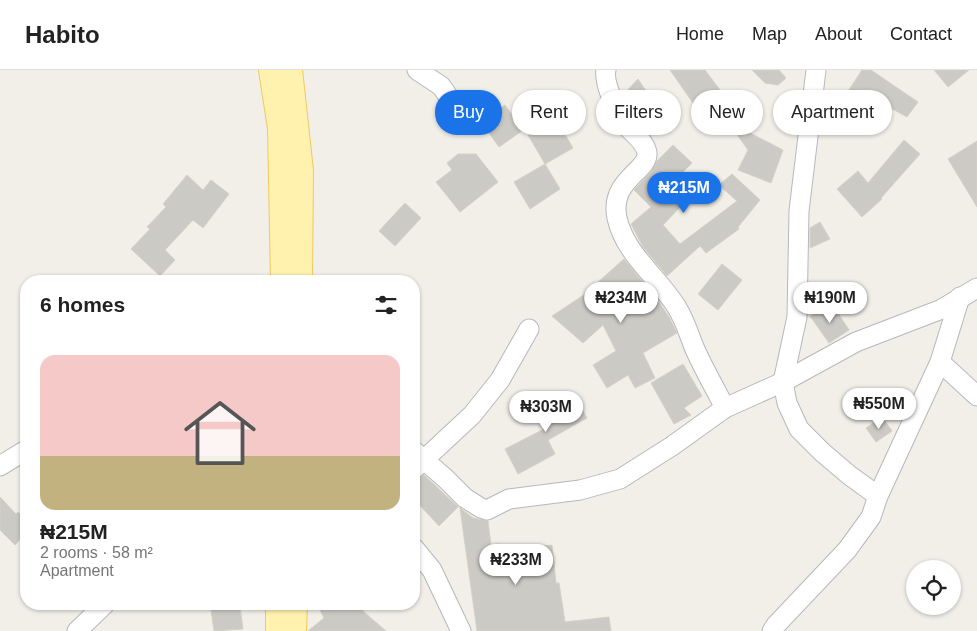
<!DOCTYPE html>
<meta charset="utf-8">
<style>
:root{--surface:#fff;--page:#f6f6f6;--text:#222;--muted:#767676;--line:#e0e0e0;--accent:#1a73e8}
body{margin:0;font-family:Arial,sans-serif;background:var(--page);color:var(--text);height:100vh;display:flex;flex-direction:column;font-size:19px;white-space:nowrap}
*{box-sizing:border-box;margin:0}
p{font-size:16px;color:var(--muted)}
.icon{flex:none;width:28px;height:28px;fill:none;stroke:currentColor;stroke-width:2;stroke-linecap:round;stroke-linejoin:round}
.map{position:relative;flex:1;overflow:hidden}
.drawer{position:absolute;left:20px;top:205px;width:400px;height:335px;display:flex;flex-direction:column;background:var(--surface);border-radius:20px;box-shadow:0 1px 4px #0004}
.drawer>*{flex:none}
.banner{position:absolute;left:435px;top:20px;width:466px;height:45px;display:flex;gap:10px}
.fabs{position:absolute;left:906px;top:490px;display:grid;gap:10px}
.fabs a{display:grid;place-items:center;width:55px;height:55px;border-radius:50%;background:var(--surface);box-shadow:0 1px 4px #0004;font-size:25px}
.price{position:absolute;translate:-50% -42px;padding:0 11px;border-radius:18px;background:#fff;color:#222;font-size:16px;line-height:32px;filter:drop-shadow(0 1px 2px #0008)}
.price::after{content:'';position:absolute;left:50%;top:30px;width:15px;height:11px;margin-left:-8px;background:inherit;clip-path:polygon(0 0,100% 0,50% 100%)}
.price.on{background:var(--accent);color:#fff}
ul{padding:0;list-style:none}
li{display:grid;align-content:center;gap:10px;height:265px;padding:0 20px}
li+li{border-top:1px solid var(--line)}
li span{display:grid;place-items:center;height:155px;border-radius:15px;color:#555}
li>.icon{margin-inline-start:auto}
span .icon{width:90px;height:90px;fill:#fffc;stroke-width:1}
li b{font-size:21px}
h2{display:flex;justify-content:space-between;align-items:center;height:60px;padding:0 20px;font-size:21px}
.chip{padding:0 18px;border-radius:22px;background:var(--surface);box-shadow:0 1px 4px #0004;font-size:18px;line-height:45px}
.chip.on{background:var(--accent);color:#fff}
header{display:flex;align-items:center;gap:30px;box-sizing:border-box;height:70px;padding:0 25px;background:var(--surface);border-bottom:1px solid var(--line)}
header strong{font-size:24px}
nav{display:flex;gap:28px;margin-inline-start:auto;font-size:18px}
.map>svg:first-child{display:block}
</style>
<header>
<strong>Habito</strong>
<nav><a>Home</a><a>Map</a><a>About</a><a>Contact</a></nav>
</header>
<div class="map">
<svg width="977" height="561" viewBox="0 0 977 561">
<rect width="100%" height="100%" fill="#f1efe8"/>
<g fill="#cccac5" stroke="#d6d1c6">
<path d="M670 0H705L729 32 737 25 751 45 745 52H729L783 80 771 113 738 100 748 80 709 25 695 36Z"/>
<path d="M752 0H779L786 8 778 15 765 13Z"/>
<path d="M862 0H871L918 32 907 47 885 35 873 55 839 35Z"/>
<path d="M934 0H969L948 17Z"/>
<path d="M638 9 664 48 644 57 628 38 623 25Z"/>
<path d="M505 35 523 60 499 77 481 52Z"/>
<path d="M788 35 800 36 799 51H787Z"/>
<path d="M556 49 573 78 545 94 528 65Z"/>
<path d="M904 70 920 84 881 128 882 129 862 147 837 119 858 101 868 113Z"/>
<path d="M977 71V137L948 89Z"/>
<path d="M673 75 692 93 668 117 683 134 663 155 680 174 737 131 719 115 732 104 760 130 738 157 739 159 706 183 700 176 667 206 643 177 631 154 651 137 634 120 651 102 657 91Z"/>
<path d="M458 84H476L498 112 460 142 436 112 452 100 447 93Z"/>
<path d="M545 94 560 119 530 139 514 112Z"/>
<path d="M187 105 203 120 211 110 229 124 203 158 193 150 165 180 175 190 160 206 131 179 150 159 147 157 166 137 163 134Z"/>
<path d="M405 133 421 148 395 176 379 161Z"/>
<path d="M820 152 830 169 810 178V158Z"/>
<path d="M624 189 659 232 669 247 677 263 643 283 655 308 635 318 628 305 607 318 593 295 616 281 603 255 583 273 552 246 599 215 597 213Z"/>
<path d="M722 194 742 210 718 240 698 224Z"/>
<path d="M834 237 849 260 829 273 810 246Z"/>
<path d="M683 294 702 326 684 338 691 345 674 354 651 313Z"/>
<path d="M572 322 587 348 548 370 555 384 518 404 505 379 546 358 537 342Z"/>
<path d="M882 347 892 361 876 372 866 358Z"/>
<path d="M424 405 458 437 439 456 414 429V410H417Z"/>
<path d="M0 427 16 444 18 442 26 450V463L15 475 0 460Z"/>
<path d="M460 438 473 448 488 451 491 475 499 474 500 481 552 475 556 513H559L565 552 609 547 611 561H477Z"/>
<path d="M317 534H358L364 542 386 561H308L324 548Z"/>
<path d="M240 537 243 559 214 561 211 540Z"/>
</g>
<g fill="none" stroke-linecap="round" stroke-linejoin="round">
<defs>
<g id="minor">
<path d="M417 0 441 16 465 50"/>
<path d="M606 0C603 12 617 42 624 53 631 63 645 70 647 83 649 101 609 110 617 148 625 184 657 206 676 236 685 250 688 262 694 277 703 298 715 318 725 338"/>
<path d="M816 0 799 141 797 247 783 312 787 333 799 359 822 382 849 405 878 426"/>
<path d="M940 292 977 326"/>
<path d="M414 381 446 409 465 428 481 438 487 440 509 429 580 420 620 409 672 376 725 338 783 312 856 272 942 239 977 218"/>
<path d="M0 396 26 380"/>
<path d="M414 399 472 345 500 310 529 259"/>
<path d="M414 478 432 500 461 561"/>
<path d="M77 561 105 534"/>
<path d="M772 561 776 555 847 480 871 447 878 426 940 292 960 227"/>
</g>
<g id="major">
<path d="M271 0 280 58 283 211"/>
<path d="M290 0 301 101 300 211"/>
<path d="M278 561V534"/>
<path d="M294 561 295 534"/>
</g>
</defs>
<use href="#minor" stroke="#b5b8bc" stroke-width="21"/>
<use href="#major" stroke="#f2c960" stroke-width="26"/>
<use href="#minor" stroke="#fff" stroke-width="19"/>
<use href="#major" stroke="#fff2af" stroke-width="24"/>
</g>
</svg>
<div class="fabs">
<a><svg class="icon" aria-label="locate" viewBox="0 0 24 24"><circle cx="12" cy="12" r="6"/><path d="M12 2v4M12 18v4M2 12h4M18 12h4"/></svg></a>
</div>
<b class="price on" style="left:684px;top:144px">₦215M</b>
<b class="price" style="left:621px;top:254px">₦234M</b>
<b class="price" style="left:830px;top:254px">₦190M</b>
<b class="price" style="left:879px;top:360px">₦550M</b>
<b class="price" style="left:546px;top:363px">₦303M</b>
<b class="price" style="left:516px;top:516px">₦233M</b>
<div class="banner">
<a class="chip on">Buy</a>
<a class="chip">Rent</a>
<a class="chip">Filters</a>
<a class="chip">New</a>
<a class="chip">Apartment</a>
</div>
<section class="drawer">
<h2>6 homes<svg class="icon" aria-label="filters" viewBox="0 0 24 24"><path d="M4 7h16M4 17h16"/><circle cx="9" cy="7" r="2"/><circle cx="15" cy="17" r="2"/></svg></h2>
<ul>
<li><span style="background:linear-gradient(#f6c9c9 65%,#c2b280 0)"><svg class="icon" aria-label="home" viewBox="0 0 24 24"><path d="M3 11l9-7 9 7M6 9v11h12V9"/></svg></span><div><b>₦215M</b><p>2 rooms · 58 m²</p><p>Apartment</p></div></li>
</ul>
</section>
</div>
